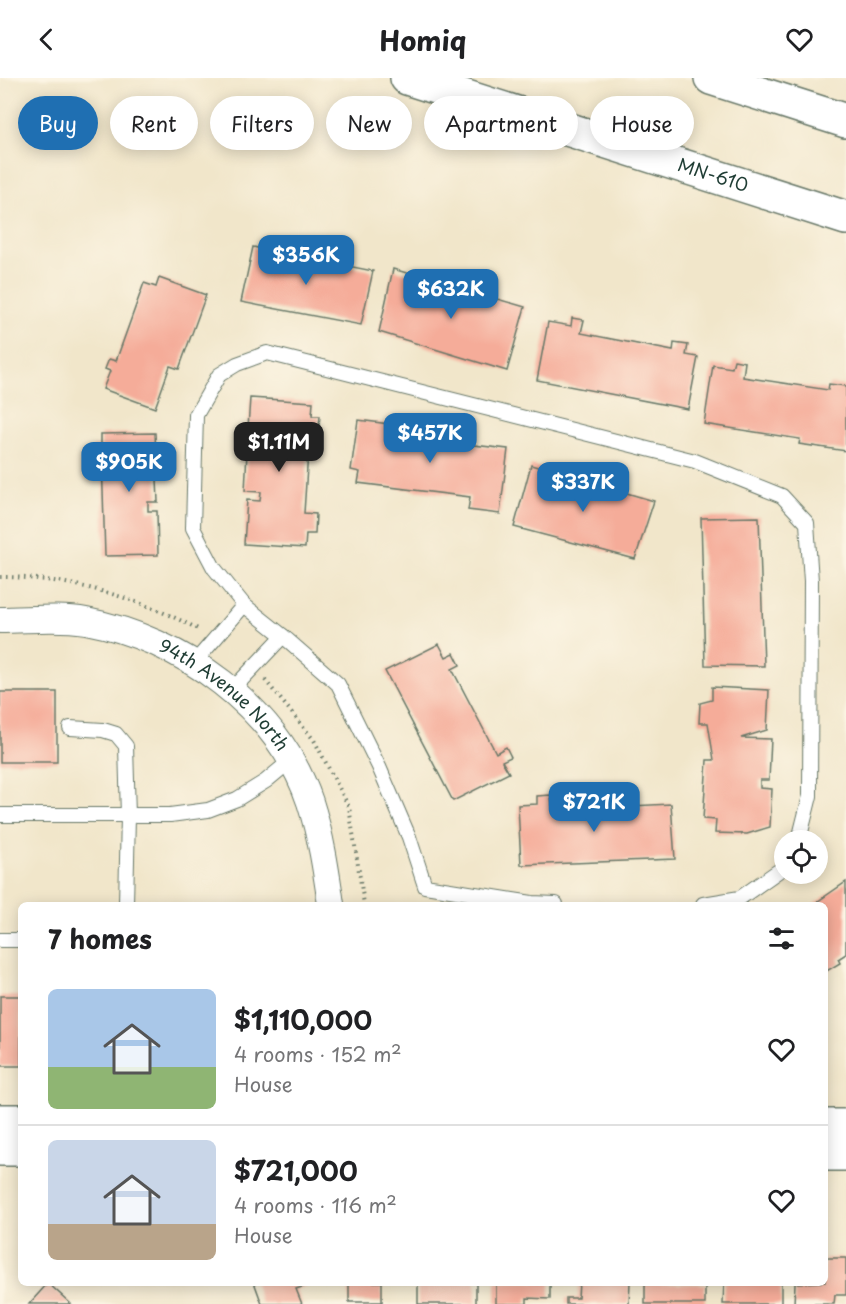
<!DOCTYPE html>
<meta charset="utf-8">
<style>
:root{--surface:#fff;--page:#f2f2f2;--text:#202124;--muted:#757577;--line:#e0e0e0;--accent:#1f6fb2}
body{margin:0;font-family:"Playpen Sans",sans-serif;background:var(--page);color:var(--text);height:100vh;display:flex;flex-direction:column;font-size:22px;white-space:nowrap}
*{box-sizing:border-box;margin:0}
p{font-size:20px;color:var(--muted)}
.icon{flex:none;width:33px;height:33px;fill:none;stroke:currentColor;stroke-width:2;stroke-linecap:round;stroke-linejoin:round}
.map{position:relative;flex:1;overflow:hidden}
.details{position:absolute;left:18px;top:824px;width:810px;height:384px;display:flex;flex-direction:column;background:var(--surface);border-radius:9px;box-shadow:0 3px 15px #0003}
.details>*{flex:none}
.banner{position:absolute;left:18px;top:18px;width:810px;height:54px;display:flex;gap:12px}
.tools{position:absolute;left:774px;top:752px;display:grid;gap:12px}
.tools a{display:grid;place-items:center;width:54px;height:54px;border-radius:50%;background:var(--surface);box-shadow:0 3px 15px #0003;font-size:30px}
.price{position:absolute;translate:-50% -51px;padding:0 14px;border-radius:12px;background:var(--accent);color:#fff;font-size:20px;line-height:39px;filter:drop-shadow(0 2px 3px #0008)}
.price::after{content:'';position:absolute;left:50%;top:36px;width:18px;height:14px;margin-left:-9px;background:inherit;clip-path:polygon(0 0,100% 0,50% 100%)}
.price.active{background:#222;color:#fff}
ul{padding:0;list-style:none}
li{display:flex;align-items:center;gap:18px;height:150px;padding:0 30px}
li+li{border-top:2px solid var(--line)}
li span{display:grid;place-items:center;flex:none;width:168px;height:120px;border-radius:9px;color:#555}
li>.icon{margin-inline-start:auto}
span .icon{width:72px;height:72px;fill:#fffc;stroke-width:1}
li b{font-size:26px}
h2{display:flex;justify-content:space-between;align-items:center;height:72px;padding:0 30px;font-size:26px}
.chip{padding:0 21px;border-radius:27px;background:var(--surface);box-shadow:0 3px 15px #0003;font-size:21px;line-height:54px}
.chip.active{background:var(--accent);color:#fff}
header{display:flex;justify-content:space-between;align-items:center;height:78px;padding:0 30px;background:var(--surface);font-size:27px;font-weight:700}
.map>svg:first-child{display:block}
</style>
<header><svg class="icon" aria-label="back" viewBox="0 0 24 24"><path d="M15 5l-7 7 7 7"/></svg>Homiq<svg class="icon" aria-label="heart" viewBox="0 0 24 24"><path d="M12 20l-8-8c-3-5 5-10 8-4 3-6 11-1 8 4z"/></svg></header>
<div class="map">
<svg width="846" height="1226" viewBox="0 0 846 1226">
<rect width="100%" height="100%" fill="#fcf5e5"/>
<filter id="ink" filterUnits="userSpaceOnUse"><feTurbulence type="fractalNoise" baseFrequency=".0167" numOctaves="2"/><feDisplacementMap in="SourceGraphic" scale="12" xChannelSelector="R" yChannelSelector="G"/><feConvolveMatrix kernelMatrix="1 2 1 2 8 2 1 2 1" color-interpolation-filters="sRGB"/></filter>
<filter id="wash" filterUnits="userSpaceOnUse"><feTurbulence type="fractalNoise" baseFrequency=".008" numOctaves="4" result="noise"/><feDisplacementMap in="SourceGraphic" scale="24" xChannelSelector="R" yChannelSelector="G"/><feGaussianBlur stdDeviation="1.35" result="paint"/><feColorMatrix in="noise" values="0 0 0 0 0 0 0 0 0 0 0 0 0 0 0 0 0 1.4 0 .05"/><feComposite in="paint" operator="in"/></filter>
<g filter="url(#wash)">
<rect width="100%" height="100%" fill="#f1e6ca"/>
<g id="blocks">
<g fill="#f5ac99">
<path d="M269 163 280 165 278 174 373 193 361 247 241 224 253 169 267 172Z"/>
<path d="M393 191 525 229 507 293 379 254Z"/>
<path d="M159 200 206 217 179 291 170 288 155 330 103 311 110 293 105 291 109 281 116 283 144 205 156 209Z"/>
<path d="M572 240 584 242 581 255 673 273 674 265 688 267 686 277 698 279 688 331 537 302 548 244 571 248Z"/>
<path d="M734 282 745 284 743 299 828 312 829 306 846 308V373L799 366 800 361 704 346 713 287 732 290Z"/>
<path d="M250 320 313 324 312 338H320L318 360 309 359 304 435 316 436 315 456H306L305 470 244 466 247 422 260 423 261 414 245 413 247 374 263 375V365L247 364Z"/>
<path d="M358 342 413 349 412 355 457 360 456 365 508 371 500 436 468 432 470 419 358 405 360 394 351 392Z"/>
<path d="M155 355 158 424H148V433H157L158 477 105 478 102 380H93L92 369 101 368V356Z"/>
<path d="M531 387 654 423 635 481 514 449Z"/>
<path d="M759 439 764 588 705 587 701 440Z"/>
<path d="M439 566 446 579 454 575 460 587 452 591 496 675 506 669 511 679 502 683 509 695 453 723 385 593Z"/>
<path d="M712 609 769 612 767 652 741 660 771 661 769 702H760V710L772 711 770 749 747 756 715 755 716 742 703 741 707 682H714L708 645H699L700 625 712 622Z"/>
<rect x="0" y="614" width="57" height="70"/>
<path d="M551 717 552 727 611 724V729L671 726 675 781 521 787 518 727 537 726V718Z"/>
<path d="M846 804V876L838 881 840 885 825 894V826H814Z"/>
<rect x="0" y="918" width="21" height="70"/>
<path d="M825 1180H846V1217H835L834 1226H794L795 1205 825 1204Z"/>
<path d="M254 1204H307L308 1207 296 1211 302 1226H262Z"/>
<rect x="349" y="1204" width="33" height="20"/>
<rect x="418" y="1204" width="58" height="22"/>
<path d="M496 1204H550V1221L527 1220V1226H496Z"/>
<path d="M579 1204H630L629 1226H566V1220H578Z"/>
<path d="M724 1204H781V1226H723Z"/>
<path d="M48 1205 71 1226H29Z"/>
<rect x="645" y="1206" width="60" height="20"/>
</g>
</g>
</g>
<g filter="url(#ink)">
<use href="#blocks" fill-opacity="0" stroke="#687868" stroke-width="1.5"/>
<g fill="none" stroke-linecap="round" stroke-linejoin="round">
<defs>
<g id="lane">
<path d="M244 527 283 558"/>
<path d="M194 585 244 527 214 490 193 450 196 337 219 297 237 286 267 275 695 383 782 418 807 445 811 503 810 718 799 762"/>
<path d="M231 613 283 558 338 606 379 689 409 759 425 808 532 825 556 826"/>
<path d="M70 650 103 652 116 656 126 668 128 738 126 826"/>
<path d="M0 737H170L208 732 237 721 266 703 290 683"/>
<path d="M703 826 740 820 784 789"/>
<path d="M0 862H21"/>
</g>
<g id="street">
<path id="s1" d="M0 542C28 542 59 538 86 543 182 561 278 629 310 724 321 758 326 792 331 826"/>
</g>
<g id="secondary">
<path d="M0 1043H21"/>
<path d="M825 1048H846"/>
<path d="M0 1071H21"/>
<path d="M825 1076H846"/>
</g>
<g id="highway">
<path id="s2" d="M407 0 846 140"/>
<path d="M711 0 846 43"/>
</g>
</defs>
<use href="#lane" stroke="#687868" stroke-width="16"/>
<use href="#street" stroke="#687868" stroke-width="28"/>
<use href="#secondary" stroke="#687868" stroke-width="36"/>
<use href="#highway" stroke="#687868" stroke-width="36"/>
<g stroke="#687868" stroke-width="4" stroke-dasharray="1.5 4.5" stroke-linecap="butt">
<path d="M0 499C69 499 139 520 200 552"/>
<path d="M265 602 314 662 349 729 364 826"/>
</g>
<use href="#lane" stroke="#fff" stroke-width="14"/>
<use href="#street" stroke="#fff" stroke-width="26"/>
<use href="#secondary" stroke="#fff" stroke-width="33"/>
<use href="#highway" stroke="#fff" stroke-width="33"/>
</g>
</g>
<g text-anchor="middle" stroke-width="4.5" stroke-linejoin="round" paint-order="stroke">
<g font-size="18" fill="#1f3d34" stroke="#fcf5e5">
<text dy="6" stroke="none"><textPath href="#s2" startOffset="321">MN-610</textPath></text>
<text dy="6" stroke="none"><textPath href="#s1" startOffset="246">94th Avenue North</textPath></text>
</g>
</g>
</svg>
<div class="tools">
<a><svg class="icon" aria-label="locate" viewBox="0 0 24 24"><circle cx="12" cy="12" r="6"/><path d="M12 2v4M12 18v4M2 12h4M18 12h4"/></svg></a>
</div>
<b class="price" style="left:306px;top:208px">$356K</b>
<b class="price" style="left:451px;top:242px">$632K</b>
<b class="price" style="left:430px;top:386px">$457K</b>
<b class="price active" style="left:279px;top:395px">$1.11M</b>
<b class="price" style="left:129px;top:415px">$905K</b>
<b class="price" style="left:583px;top:435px">$337K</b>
<b class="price" style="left:594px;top:755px">$721K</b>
<div class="banner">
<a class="chip active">Buy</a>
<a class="chip">Rent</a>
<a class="chip">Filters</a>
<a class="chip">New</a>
<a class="chip">Apartment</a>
<a class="chip">House</a>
</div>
<section class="details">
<h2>7 homes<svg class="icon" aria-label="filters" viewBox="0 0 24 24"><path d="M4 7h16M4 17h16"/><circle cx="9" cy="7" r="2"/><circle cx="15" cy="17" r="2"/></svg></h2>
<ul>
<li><span style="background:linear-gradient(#a9c7e8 65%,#8fb573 0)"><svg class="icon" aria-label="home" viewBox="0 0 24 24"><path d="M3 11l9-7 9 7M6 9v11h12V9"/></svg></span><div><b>$1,110,000</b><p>4 rooms · 152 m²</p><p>House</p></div><svg class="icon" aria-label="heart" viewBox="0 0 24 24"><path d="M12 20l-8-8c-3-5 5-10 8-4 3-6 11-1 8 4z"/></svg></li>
<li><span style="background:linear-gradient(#c9d6e8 70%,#b9a48a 0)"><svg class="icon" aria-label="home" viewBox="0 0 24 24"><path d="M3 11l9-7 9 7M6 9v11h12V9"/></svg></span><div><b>$721,000</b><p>4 rooms · 116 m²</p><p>House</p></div><svg class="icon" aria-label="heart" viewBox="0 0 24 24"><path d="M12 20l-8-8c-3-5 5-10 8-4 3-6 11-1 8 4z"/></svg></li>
</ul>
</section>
</div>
